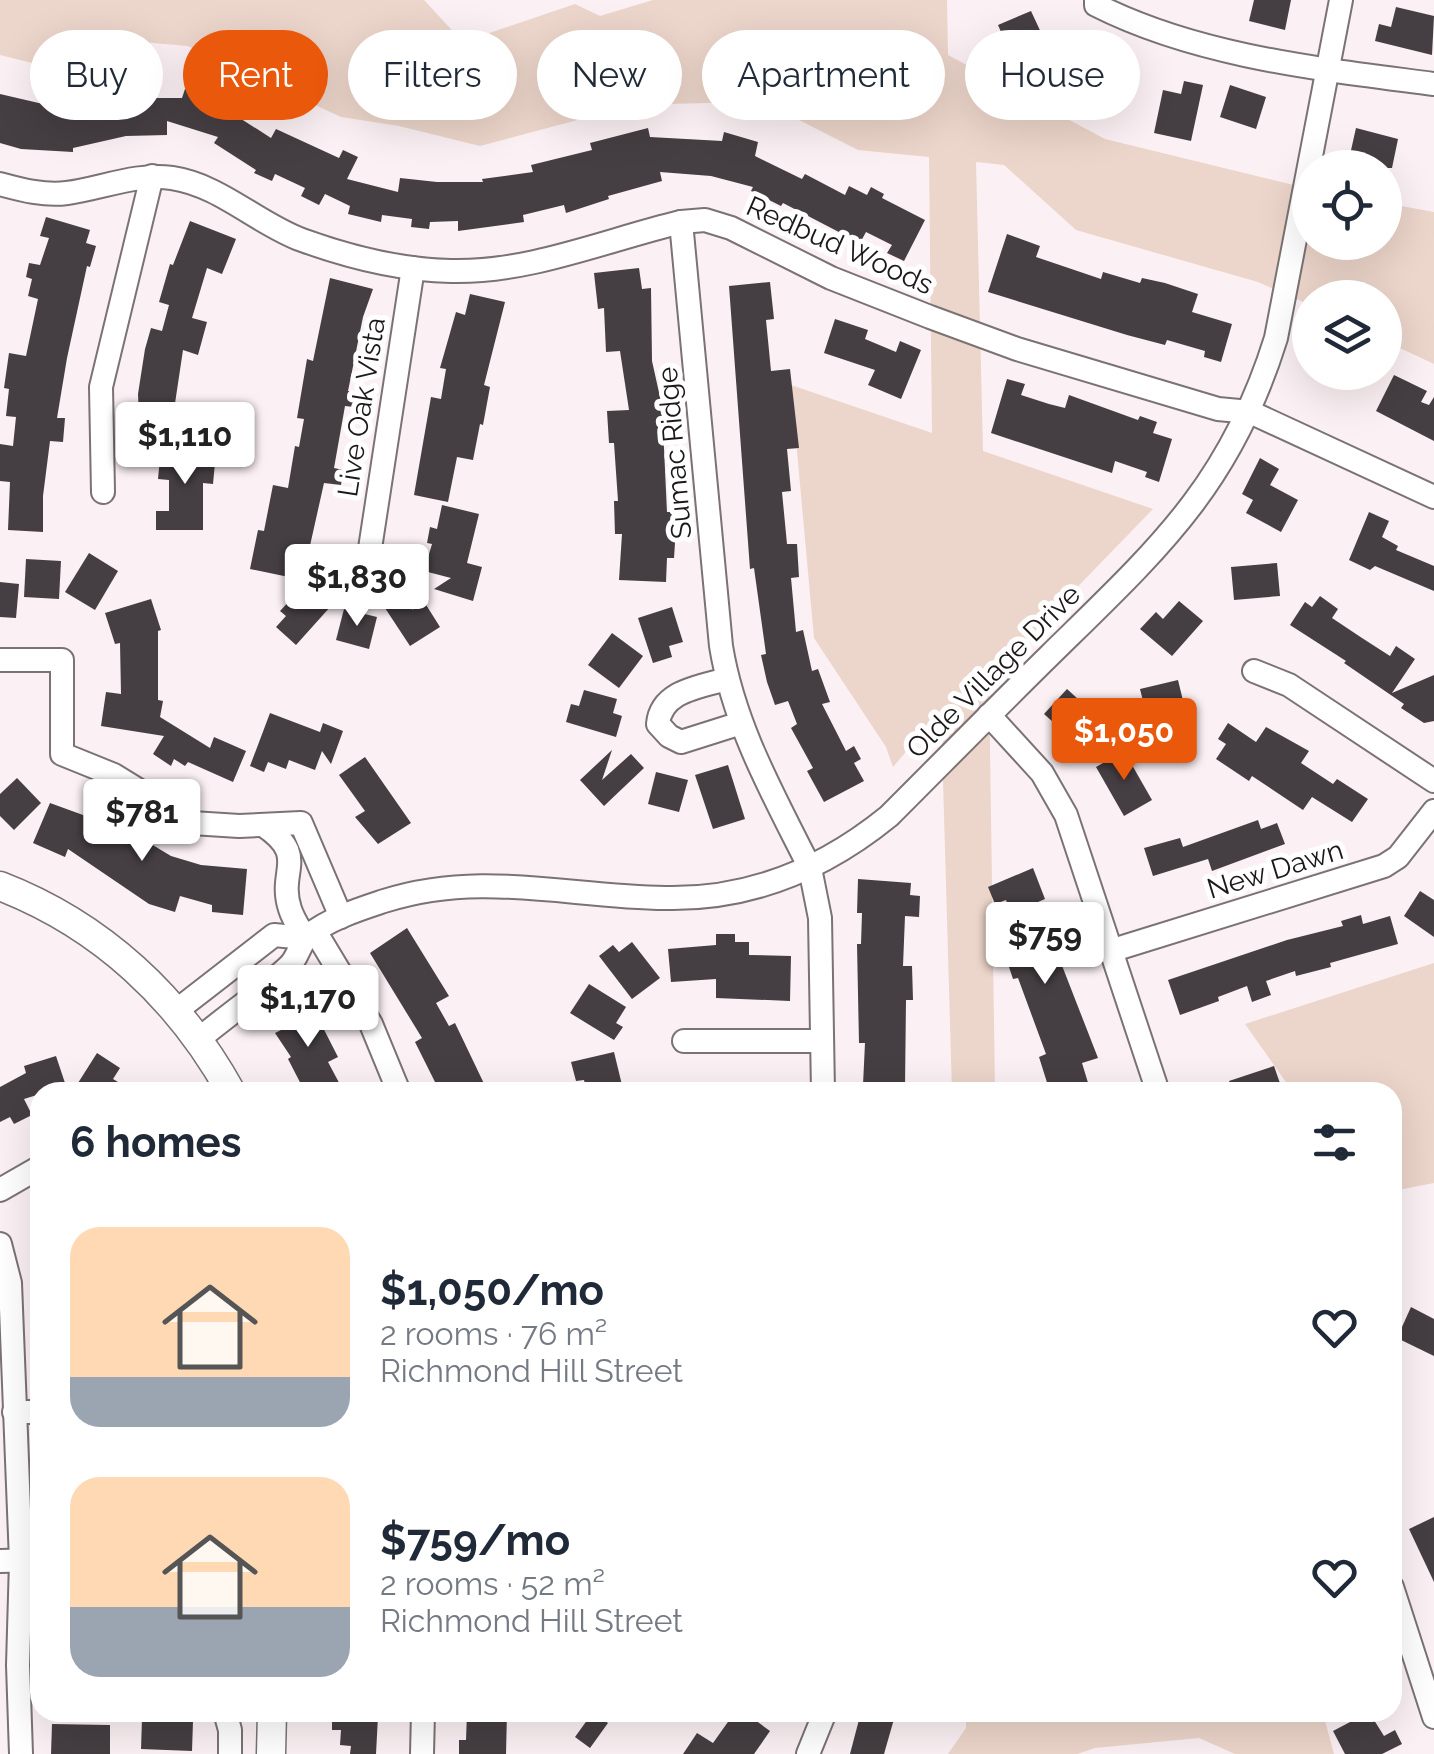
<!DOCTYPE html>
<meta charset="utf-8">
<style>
:root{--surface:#fff;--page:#f2f2f3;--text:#1f2937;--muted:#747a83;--accent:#ea580c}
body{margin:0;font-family:Raleway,sans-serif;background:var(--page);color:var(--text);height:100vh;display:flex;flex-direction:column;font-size:38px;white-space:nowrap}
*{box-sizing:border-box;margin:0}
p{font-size:32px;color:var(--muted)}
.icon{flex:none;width:55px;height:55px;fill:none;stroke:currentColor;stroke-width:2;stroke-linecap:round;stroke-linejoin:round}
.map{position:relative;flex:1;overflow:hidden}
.drawer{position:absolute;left:30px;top:1082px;width:1372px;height:640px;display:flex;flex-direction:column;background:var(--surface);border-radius:30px;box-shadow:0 10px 40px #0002}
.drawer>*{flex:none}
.top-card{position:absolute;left:30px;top:30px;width:1375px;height:90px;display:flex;gap:20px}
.controls{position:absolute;left:1292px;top:150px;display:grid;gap:20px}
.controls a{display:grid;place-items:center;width:110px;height:110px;border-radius:50%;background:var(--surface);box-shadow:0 10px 40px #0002;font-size:50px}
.price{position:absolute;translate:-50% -85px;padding:0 22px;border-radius:10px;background:#fff;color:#222;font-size:32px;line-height:65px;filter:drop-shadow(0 2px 5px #0008)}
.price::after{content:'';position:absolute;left:50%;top:60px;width:30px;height:22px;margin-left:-15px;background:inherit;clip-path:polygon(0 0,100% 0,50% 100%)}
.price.current{background:var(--accent);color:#fff}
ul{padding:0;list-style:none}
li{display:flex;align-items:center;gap:30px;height:250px;padding:0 40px}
li span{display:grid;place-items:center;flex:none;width:280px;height:200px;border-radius:30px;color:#555}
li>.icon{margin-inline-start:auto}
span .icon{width:120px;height:120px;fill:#fffc;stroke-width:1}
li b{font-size:42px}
h2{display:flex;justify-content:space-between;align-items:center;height:120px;padding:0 40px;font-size:42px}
.chip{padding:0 35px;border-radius:45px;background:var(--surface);box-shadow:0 10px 40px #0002;font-size:35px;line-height:90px}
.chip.current{background:var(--accent);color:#fff}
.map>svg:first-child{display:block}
</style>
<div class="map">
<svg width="1434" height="1754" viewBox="0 0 1434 1754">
<rect width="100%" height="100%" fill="#fbf0f3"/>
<g fill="#ecd5ca">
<path d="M0 0H424L463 42 575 4 600 16 653 0H947L948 55 1105 139 1310 189V242H1385V203L1434 212V364L1385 341V298H1310V305L1258 282 1076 230 1004 165 976 162 983 451 1153 509 989 678 995 1092H952L941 710 893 767 886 747 814 638 791 385 932 433 929 157 858 150 797 119 741 102 634 105 480 146 399 126 341 117 188 46 130 41 48 67 0 55Z"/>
<path d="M1434 963V1183L1393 1191 1392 1092H1293L1245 1024Z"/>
<path d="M966 1712 1323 1713 1334 1754H1235L1199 1738 1095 1748 1077 1754H948L966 1728Z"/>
</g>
<g fill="#453e42">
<path d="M1254 0H1291L1285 30 1249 21Z"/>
<path d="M1396 7 1434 16 1432 55 1375 41 1379 24 1391 27Z"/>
<path d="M1031 11 1044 39 1006 57 999 44 1005 41 998 25Z"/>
<path d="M1079 60 1114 73 1099 111 1065 98Z"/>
<path d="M112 81 116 98H182L185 89 223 101 221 106 271 138 276 129 339 158 343 150 358 157 347 179 398 192 400 178 437 182H483L482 179 533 172 531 165 592 150 590 143 648 128 650 137 722 141 724 132 758 142 755 156 802 179 805 174 845 195 849 186 867 195 871 187 884 194 882 198 925 220 904 261 887 253 892 245 866 232 860 243 783 203 781 206 751 191 753 187 711 176 660 172 662 181 608 196 609 199 566 213 564 205 523 215 524 222 458 231V221L430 222 429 229 411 227 412 219 382 215 381 222 348 214 350 206 325 194 319 205 301 196 305 188 275 174 272 181 254 173 256 170 214 143 218 137 167 121V135L126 136 73 148V152L21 149 0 143V94L43 104V101L82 105 79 89Z"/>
<path d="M1184 81 1203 85 1191 141 1154 133 1163 90 1181 94Z"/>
<path d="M1230 85 1266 97 1256 129 1220 117Z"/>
<path d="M1356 128 1398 139 1392 168H1347Z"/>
<path d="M46 217 90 230 86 243 96 246 90 267 87 266 67 358 57 418H65L63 442 50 441 43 496V532L8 530 10 482 0 481V444L13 446 16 417 6 416 9 389 4 388 9 353 26 356 38 299 28 296 32 279 26 277 29 263 40 265 49 238 40 236Z"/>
<path d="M190 221 236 239 222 274 207 268 192 318 207 322 198 355 183 350 174 410V442L140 441 138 394 145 349 151 328 162 331 169 305 159 302 170 264 173 265Z"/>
<path d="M1007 234 1040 246 1036 257 1101 279 1103 272 1140 283 1142 278 1165 283 1198 294 1192 312 1232 324 1221 362 1204 357 1205 351 1167 340 1165 345 1127 335 988 292Z"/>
<path d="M639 268 642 289 651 288 652 361 662 406 667 512H672L675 543 674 558H667L666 582 619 580 622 534H615L614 501H618L614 443H609L607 411 629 410 620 351 606 352 604 308 598 309 594 273Z"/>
<path d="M330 278 373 289 363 317 348 391 357 392 354 407 345 406 334 468 343 470 341 485 324 483 305 568 328 589 317 602 331 606 296 645 276 627 286 616 280 611 308 581 250 569 258 530 264 531 273 485 288 488 295 446 299 447 304 419 297 418 307 359 313 361Z"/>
<path d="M770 282 774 319 766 320 771 371 790 369 799 448 787 449 791 491 782 492 787 544H797L799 577 791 578 796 632 803 630 812 671 818 669 830 702 822 704 846 751 854 746 861 759 854 763 864 781 824 802 807 771 813 768 791 728 797 724 788 701 775 705 767 682 761 655 766 654 754 568 750 569 729 286Z"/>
<path d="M470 294 505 302 484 385 490 387 483 425 480 424 473 460 457 457 448 502 414 495 431 397 441 399 446 369 440 368 456 312 465 315Z"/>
<path d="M835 319 868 330 865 339 896 352 900 341 921 350 901 399 868 385 875 370 824 353Z"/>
<path d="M1394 375 1427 391 1421 402 1429 405 1434 397V441L1376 411Z"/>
<path d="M1007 379 1025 384 1021 395 1049 404 1065 408 1069 395 1138 420 1140 416 1157 422 1153 433 1172 439 1159 482 1145 477 1147 472 1115 461 1112 473 991 433Z"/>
<path d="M161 447 216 452 213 484 203 483V530H156V511H169V480L158 479Z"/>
<path d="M1260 458 1279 469 1270 485 1298 500 1281 532 1246 513 1253 500 1242 494Z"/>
<path d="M442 505 479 514 467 563 482 567 473 601 434 589 451 578 424 571 432 544 427 543 430 527 437 529Z"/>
<path d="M1369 512 1389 521 1382 537 1398 546 1396 550 1434 566V591L1375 566 1370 570 1349 560Z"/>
<path d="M89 553 118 571 95 610 65 592Z"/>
<path d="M26 559 61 561 59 599 24 597Z"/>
<path d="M1277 563 1280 596 1234 600 1231 567Z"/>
<path d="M0 582 19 584 16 618 0 617Z"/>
<path d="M418 592 440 627 410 646 385 608 403 596 413 610Z"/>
<path d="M1320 596 1338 609 1332 618 1362 638 1390 656 1396 646 1415 659 1392 693 1434 675V721L1424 723 1401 708 1404 704 1344 663 1346 661 1290 625 1305 602 1312 607Z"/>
<path d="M151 599 161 630 158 631V700L163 701 160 717 210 748 214 737 246 751 233 782 188 762 185 766 174 759 171 766 153 754 164 736 101 726 106 692 121 694 120 643 115 644 105 613Z"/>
<path d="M1179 601 1203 621 1172 656 1140 629 1156 612 1163 619Z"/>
<path d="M672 607 683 642 669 646 672 657 653 663 638 618Z"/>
<path d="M344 609 377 617 369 649 336 640Z"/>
<path d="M612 633 643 656 619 688 588 665Z"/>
<path d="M1178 680 1186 713 1156 720 1153 707 1145 709 1140 689Z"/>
<path d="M1067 689 1101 720 1079 745 1044 714Z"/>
<path d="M584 690 617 699 613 713 622 716 616 737 566 722 571 704 579 706Z"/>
<path d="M270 713 320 732 323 723 343 731 331 764 322 751 315 770 289 760 286 769 268 762 264 772 250 766Z"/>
<path d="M1228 723 1256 742 1266 727 1309 751 1301 763 1333 784 1337 779 1368 799 1352 822 1312 797 1303 810 1252 776 1249 781 1216 759 1226 744 1218 739Z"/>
<path d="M612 750 602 780 631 754 644 768 604 806 580 780Z"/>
<path d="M1124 751 1152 800 1124 816 1096 767Z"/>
<path d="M365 757 411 823 378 844 355 817 365 811 339 775Z"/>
<path d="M728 765 745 819 713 829 695 775Z"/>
<path d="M656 772 688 780 679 812 648 804Z"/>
<path d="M17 778 41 803 14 830 0 816V794Z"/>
<path d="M50 803 94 819 96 816 148 849 151 844 171 856 201 865 247 869 243 915 212 912V905L180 896 175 912 149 904 68 849 65 857 33 843Z"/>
<path d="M1258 820 1261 829 1277 823 1285 844 1212 871 1208 859 1153 876 1144 848 1180 838 1183 847Z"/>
<path d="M1033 868 1045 899 1031 905 1046 949 1062 943 1068 961 1061 963 1098 1058 1082 1063 1089 1086 1067 1092H1050L1039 1057 1046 1054 1018 978 1013 979 1000 940 1020 934 1006 900 995 904 988 887Z"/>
<path d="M858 879 911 883 910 895 920 896 919 917 905 916 903 966H912L913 1000H906L905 1088 863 1085 865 1043H859L857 944H861L862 913H857Z"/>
<path d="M1420 891 1434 900V937L1404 916Z"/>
<path d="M1361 915 1363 924 1390 916 1398 944 1330 963 1331 967 1296 976 1295 971 1266 981 1271 995 1252 1002 1247 986 1218 997 1219 1001 1180 1015 1168 980 1287 940 1343 926 1341 921Z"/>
<path d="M407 928 449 996 436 1003 449 1026 455 1023 488 1092H440L415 1042 422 1038 370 953Z"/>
<path d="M716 934H735V942H749V955L791 956 790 1001 716 998V979L671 982 668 949 716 945Z"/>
<path d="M632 942 660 978 632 999 599 956 613 945 619 952Z"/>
<path d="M589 984 626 1007 616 1023 623 1027 614 1040 570 1013Z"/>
<path d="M298 1002 307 1017 315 1012 338 1057 328 1062 344 1092H305L288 1059 291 1057 275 1033 283 1029 275 1015Z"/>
<path d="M614 1052 622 1085 587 1092 584 1080 576 1081 571 1062Z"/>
<path d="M97 1053 120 1068 113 1079 135 1092H93L78 1083Z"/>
<path d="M56 1056 66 1086 24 1099 32 1115 14 1124 10 1117 0 1122V1087L26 1073 24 1066Z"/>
<path d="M1274 1066 1283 1092H1233L1229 1081Z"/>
<path d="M1411 1307 1434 1319V1356L1397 1338Z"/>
<path d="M1434 1517V1582L1409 1529Z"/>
<path d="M467 1712H507L506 1754H459V1740H466Z"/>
<path d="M593 1712 608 1723 590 1748 575 1737Z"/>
<path d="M735 1712H744L770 1731 754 1754H683L697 1733 713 1743Z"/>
<path d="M861 1712H896L884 1754H850Z"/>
<path d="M1369 1712 1384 1736 1395 1730 1402 1744 1382 1754H1345L1333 1731Z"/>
<path d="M332 1713 378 1716 376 1754H350L351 1746 340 1745 341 1730H332Z"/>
<path d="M142 1719 193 1721 192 1751 141 1749Z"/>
<path d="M52 1724 110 1725V1754H51Z"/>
</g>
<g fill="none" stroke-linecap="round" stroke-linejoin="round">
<defs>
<g id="minor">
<path d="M1096 0V5C1199 57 1321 69 1434 84"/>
<path d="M0 184C22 190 45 196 67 193 103 188 136 173 172 178 220 185 258 224 302 240 349 257 401 270 451 271 529 273 606 240 681 222L705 220 731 228 831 278 930 317 1017 349 1218 409 1250 412 1434 497"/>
<path d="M681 222 721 646C734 726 774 796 810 868L820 918 823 1092"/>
<path d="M103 492 101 387 152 176"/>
<path d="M369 555 413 268"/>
<path d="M0 660H62V754L114 775 192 823 239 826 301 823 341 917"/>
<path d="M1254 671 1289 685 1434 781"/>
<path d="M727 679C699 687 661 691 658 724L669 736 681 742 741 723"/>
<path d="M989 715 1042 773 1066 815 1158 1092"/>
<path d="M263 825C310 857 277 870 290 909 293 919 300 929 305 938"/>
<path d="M315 931 371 1024 399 1092"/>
<path d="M1110 951 1384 866 1398 857 1434 811"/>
<path d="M176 1011 274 935 305 938"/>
<path d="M199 1039C228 1015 260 993 288 967 298 959 299 944 308 936 328 919 360 909 384 901 481 870 568 897 665 898 749 900 824 869 889 816 943 762 996 708 1050 655 1157 550 1230 486 1276 338L1341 0"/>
<path d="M684 1041H822"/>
<path d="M0 1190 40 1167"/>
<path d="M0 1244 10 1283 21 1561 18 1665 21 1754"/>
<path d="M14 1412H40"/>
<path d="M0 1561 40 1560"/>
<path d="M1392 1587 1434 1717"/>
<path d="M225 1712 230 1730V1754"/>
<path d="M422 1754 423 1712"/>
<path d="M808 1754 825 1712"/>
</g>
<g id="major">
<path d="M0 886C101 925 179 998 231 1092"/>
<path d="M271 1754 272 1712"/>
</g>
</defs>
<use href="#minor" stroke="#7b7274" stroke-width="26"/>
<use href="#major" stroke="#7b7274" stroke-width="31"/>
<use href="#minor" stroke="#fff" stroke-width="22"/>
<use href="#major" stroke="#fff" stroke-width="28"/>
</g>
<g text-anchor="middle" stroke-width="10" stroke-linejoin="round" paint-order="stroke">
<g font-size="28" fill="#1c1819" stroke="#fff">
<text transform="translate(840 245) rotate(24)" y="10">Redbud Woods</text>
<text transform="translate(361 407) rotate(-81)" y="10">Live Oak Vista</text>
<text transform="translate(674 453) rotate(-95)" y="10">Sumac Ridge</text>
<text transform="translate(993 671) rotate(-45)" y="10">Olde Village Drive</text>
<text transform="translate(1275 869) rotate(-17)" y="10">New Dawn</text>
</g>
</g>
</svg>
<div class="controls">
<a><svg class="icon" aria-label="locate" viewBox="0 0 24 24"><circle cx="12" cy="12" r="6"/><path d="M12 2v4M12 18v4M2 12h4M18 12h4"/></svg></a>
<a><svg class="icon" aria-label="layers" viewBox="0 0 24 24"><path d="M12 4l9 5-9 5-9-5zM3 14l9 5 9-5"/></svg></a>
</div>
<b class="price" style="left:185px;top:487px">$1,110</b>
<b class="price" style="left:357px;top:629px">$1,830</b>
<b class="price current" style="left:1124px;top:783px">$1,050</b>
<b class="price" style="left:142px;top:864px">$781</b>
<b class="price" style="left:1045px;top:987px">$759</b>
<b class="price" style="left:308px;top:1050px">$1,170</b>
<div class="top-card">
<a class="chip">Buy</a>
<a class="chip current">Rent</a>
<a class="chip">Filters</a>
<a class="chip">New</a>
<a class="chip">Apartment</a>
<a class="chip">House</a>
</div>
<section class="drawer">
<h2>6 homes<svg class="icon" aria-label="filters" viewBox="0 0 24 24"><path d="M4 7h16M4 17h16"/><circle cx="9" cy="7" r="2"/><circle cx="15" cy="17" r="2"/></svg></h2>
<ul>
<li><span style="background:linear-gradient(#ffd9b3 75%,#9aa5b1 0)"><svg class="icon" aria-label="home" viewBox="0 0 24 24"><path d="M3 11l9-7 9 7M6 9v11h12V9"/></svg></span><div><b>$1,050/mo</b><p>2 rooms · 76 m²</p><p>Richmond Hill Street</p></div><svg class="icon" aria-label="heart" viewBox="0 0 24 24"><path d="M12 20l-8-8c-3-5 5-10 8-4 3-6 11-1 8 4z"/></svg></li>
<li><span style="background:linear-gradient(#ffd9b3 65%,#9aa5b1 0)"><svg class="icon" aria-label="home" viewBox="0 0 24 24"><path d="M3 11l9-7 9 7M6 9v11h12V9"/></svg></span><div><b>$759/mo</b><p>2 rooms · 52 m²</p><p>Richmond Hill Street</p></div><svg class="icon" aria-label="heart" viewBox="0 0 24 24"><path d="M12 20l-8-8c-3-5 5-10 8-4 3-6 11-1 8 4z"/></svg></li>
</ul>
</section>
</div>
